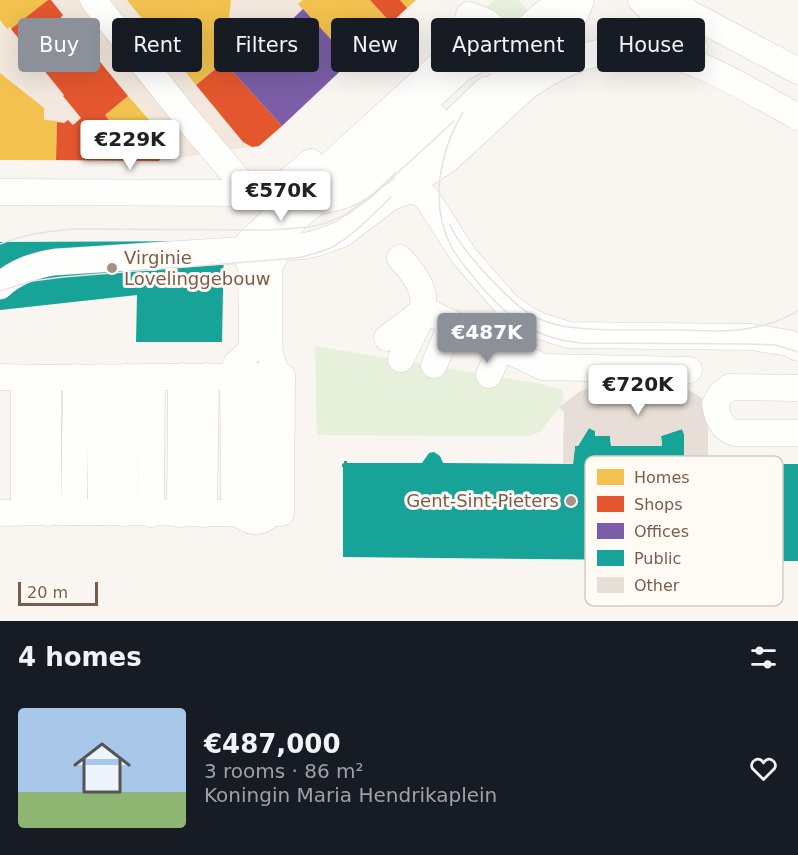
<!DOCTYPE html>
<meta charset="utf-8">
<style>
:root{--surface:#171b24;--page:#20242c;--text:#f1f3f6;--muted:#9ea1a6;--line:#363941;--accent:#8c9099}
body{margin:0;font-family:"DejaVu Sans",sans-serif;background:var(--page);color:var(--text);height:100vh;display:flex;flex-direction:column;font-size:22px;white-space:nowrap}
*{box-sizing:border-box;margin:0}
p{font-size:20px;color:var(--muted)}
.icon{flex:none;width:33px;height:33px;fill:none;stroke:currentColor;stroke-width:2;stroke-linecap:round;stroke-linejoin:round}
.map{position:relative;height:621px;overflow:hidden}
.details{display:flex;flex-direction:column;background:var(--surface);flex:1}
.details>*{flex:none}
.top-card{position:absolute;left:18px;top:18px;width:762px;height:54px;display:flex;gap:12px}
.scale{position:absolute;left:18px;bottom:15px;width:80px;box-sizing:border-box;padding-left:6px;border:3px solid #7a5c4d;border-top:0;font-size:16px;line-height:21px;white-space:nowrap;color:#7a5c4d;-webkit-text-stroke:4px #fffaf3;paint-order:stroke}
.price{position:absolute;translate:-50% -51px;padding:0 14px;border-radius:6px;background:#fff;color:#222;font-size:20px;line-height:39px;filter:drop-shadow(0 2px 3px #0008)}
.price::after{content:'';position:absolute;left:50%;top:36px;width:18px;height:14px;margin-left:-9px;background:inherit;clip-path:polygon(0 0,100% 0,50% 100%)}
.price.current{background:var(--accent);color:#fff}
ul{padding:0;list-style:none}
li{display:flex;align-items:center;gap:18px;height:150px;padding:0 18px}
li+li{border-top:2px solid var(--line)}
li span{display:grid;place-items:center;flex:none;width:168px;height:120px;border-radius:6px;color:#555}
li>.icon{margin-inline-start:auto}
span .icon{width:72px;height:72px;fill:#fffc;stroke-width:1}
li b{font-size:26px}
h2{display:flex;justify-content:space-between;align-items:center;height:72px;padding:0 18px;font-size:26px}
.chip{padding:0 21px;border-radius:6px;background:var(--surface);box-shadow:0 6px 24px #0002;font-size:21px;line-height:54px}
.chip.current{background:var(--accent);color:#fff}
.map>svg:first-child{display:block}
</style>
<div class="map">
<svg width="798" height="621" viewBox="0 0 798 621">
<rect width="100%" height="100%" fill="#f9f5f0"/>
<path fill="#f2e8de" d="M0 0H416L261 145 154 162 0 160Z"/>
<g fill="#e7f0db">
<path d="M495 0H518L533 16 510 38 483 10Z"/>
<path d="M315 346 536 383 562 390 564 401 540 432 529 436 317 435Z"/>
</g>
<g fill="#f2c14e">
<path d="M0 0H48L12 29 10 27 7 29 0 20Z"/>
<path d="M127 0H231L224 62 196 85Z"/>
<path d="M303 0H370L391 23 351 61 298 4Z"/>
<path d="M400 0H416L407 8Z"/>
<path d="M0 73 44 108V120L57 121 56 160H0Z"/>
<path d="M128 96 150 121 160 134 119 144V129H115L105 115Z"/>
</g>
<g fill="#e4572e">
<path d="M48 0H51L63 15 51 29 27 49 11 29Z"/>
<path d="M370 0H400L407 8 391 23Z"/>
<path d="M64 33 76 47 83 41 128 96 105 115 115 129H119V144L160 134 167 143 159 161 56 160 57 122 64 123 68 120 73 125 81 118 63 96 64 95 34 58Z"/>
<path d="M224 62 282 126 259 146 252 147 243 142 196 85Z"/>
</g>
<path fill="#7b5ea7" d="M303 9 351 61 282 126 224 62 228 23 258 52Z"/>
<g fill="#17a398">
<path d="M224 241 222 342H136L137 295 0 310V242Z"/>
<path d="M589 428 595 431V436H610L611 446H662L661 436 682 429 684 434V464H717V462H740V464H757V462H760V464H777V462H780V464H798V561H757L758 540H738L737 561 343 557V467H342V464L344 463V461H347V463H422L429 453 434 452 440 456 443 463 573 464 575 446H578Z"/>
</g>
<path fill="#e6ded7" d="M658 378 673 382 689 390 706 401 708 413V464H684V434L682 429 661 436 662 446H611L610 436H595V431L589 428 578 446H575L573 464 563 463 564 412 559 407 579 392 601 382 609 379Z"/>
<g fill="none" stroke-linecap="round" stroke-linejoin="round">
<defs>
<g id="minor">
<path d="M93 0 184 115 250 193"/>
<path d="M641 0 668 26 694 47"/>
<path d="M668 0 689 13 798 71"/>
<path d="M494 61 541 16 562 0"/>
<path d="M533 64C555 43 572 30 581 0"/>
<path d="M474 102 515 73 547 56"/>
<path d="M408 176 454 121 486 90"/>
<path d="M0 192 261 193 284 185 311 162"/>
<path d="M394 196C408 190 414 189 427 198L464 256 507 305 526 319 543 327 569 335 751 337 789 343 798 348"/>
<path d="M325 200C340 197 351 194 364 184L435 117"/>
<path d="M259 237 270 240C278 248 277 257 269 265V344L270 354 276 374V499C274 527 240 529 234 501L233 381 236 364 249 352 252 344 251 266C244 253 242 242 259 237Z"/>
<path d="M250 241 345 151 457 49 462 41 469 15C495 24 495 26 503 52L479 59 462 68 358 164 271 241"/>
<path d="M400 258C439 300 422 314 401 359"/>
<path d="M0 286C15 272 35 265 55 262L305 246 317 243 342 234 391 197 447 160 526 87C632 12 700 64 798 117"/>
<path d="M387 338 424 310 543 367 689 370"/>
<path d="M434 365 452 323"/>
<path d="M489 375 501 347"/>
<path d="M0 377 48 378 282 376 281 513C187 514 94 510 0 513"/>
<path d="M101 377V512"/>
<path d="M24 378V512"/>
<path d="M798 388 730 387 720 395 715 404 718 417 725 428 734 433H798"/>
<path d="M74 512 76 377"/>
<path d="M48 513V378"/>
<path d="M125 513 127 377"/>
<path d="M151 514 152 377"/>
<path d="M180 514 181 376"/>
<path d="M204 514 206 376"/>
<path d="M254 514V376"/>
</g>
</defs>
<use href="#minor" stroke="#d7d1cb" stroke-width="27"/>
<use href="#minor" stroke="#fefefd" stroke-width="26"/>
<g stroke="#e6e3e7" stroke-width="1.5">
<path d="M463 112C439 153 429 205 452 248 460 262 471 273 480 285 510 320 534 338 580 343L750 344 776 345 798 352"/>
<path d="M450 225C461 250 512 306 537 318 561 329 587 329 613 330 635 330 656 330 678 330 702 330 727 333 751 328 768 325 783 320 798 311"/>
<path d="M0 244C25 234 49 231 76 229L270 230 310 227 326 223 348 214 369 199 454 121"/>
<path d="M0 291 32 281 63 277 296 258C307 256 318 253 328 249 352 238 372 215 391 197"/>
</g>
</g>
<g fill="#a69286" stroke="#fffaf3" stroke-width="2">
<circle cx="112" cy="268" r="6"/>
<circle cx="571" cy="501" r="6"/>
</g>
<g text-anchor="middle" stroke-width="6" stroke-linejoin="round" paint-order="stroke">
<g font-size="18" fill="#7a5c4d" stroke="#fffaf3" text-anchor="start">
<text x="124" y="264">Virginie<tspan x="124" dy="21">Lovelinggebouw</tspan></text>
<text x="559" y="507" text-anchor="end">Gent-Sint-Pieters</text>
</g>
</g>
<rect x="585" y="456" width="198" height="150" rx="9" fill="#fffaf3" stroke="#d7cbc1" stroke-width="1.5"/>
<rect x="597" y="469" width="27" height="16" fill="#f2c14e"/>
<rect x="597" y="496" width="27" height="16" fill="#e4572e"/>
<rect x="597" y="523" width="27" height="16" fill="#7b5ea7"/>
<rect x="597" y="550" width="27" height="16" fill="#17a398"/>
<rect x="597" y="577" width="27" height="16" fill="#e6ded7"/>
<g font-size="16" fill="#7a5c4d">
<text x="634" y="483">Homes</text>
<text x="634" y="510">Shops</text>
<text x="634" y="537">Offices</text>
<text x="634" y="564">Public</text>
<text x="634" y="591">Other</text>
</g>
</svg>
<div class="scale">20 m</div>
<b class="price" style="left:130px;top:171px">€229K</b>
<b class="price" style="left:281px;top:222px">€570K</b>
<b class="price current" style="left:487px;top:364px">€487K</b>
<b class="price" style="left:638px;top:416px">€720K</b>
<div class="top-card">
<a class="chip current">Buy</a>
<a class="chip">Rent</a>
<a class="chip">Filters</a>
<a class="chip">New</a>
<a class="chip">Apartment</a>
<a class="chip">House</a>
</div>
</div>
<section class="details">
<h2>4 homes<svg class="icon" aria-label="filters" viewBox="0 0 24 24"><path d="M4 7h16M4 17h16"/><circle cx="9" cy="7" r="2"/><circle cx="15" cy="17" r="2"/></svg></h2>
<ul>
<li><span style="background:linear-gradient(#a9c7e8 70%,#8fb573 0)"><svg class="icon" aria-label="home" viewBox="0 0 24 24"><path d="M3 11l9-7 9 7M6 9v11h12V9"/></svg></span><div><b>€487,000</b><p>3 rooms · 86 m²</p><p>Koningin Maria Hendrikaplein</p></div><svg class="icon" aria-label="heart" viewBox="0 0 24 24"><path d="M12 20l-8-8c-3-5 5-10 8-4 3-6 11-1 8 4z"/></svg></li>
</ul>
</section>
